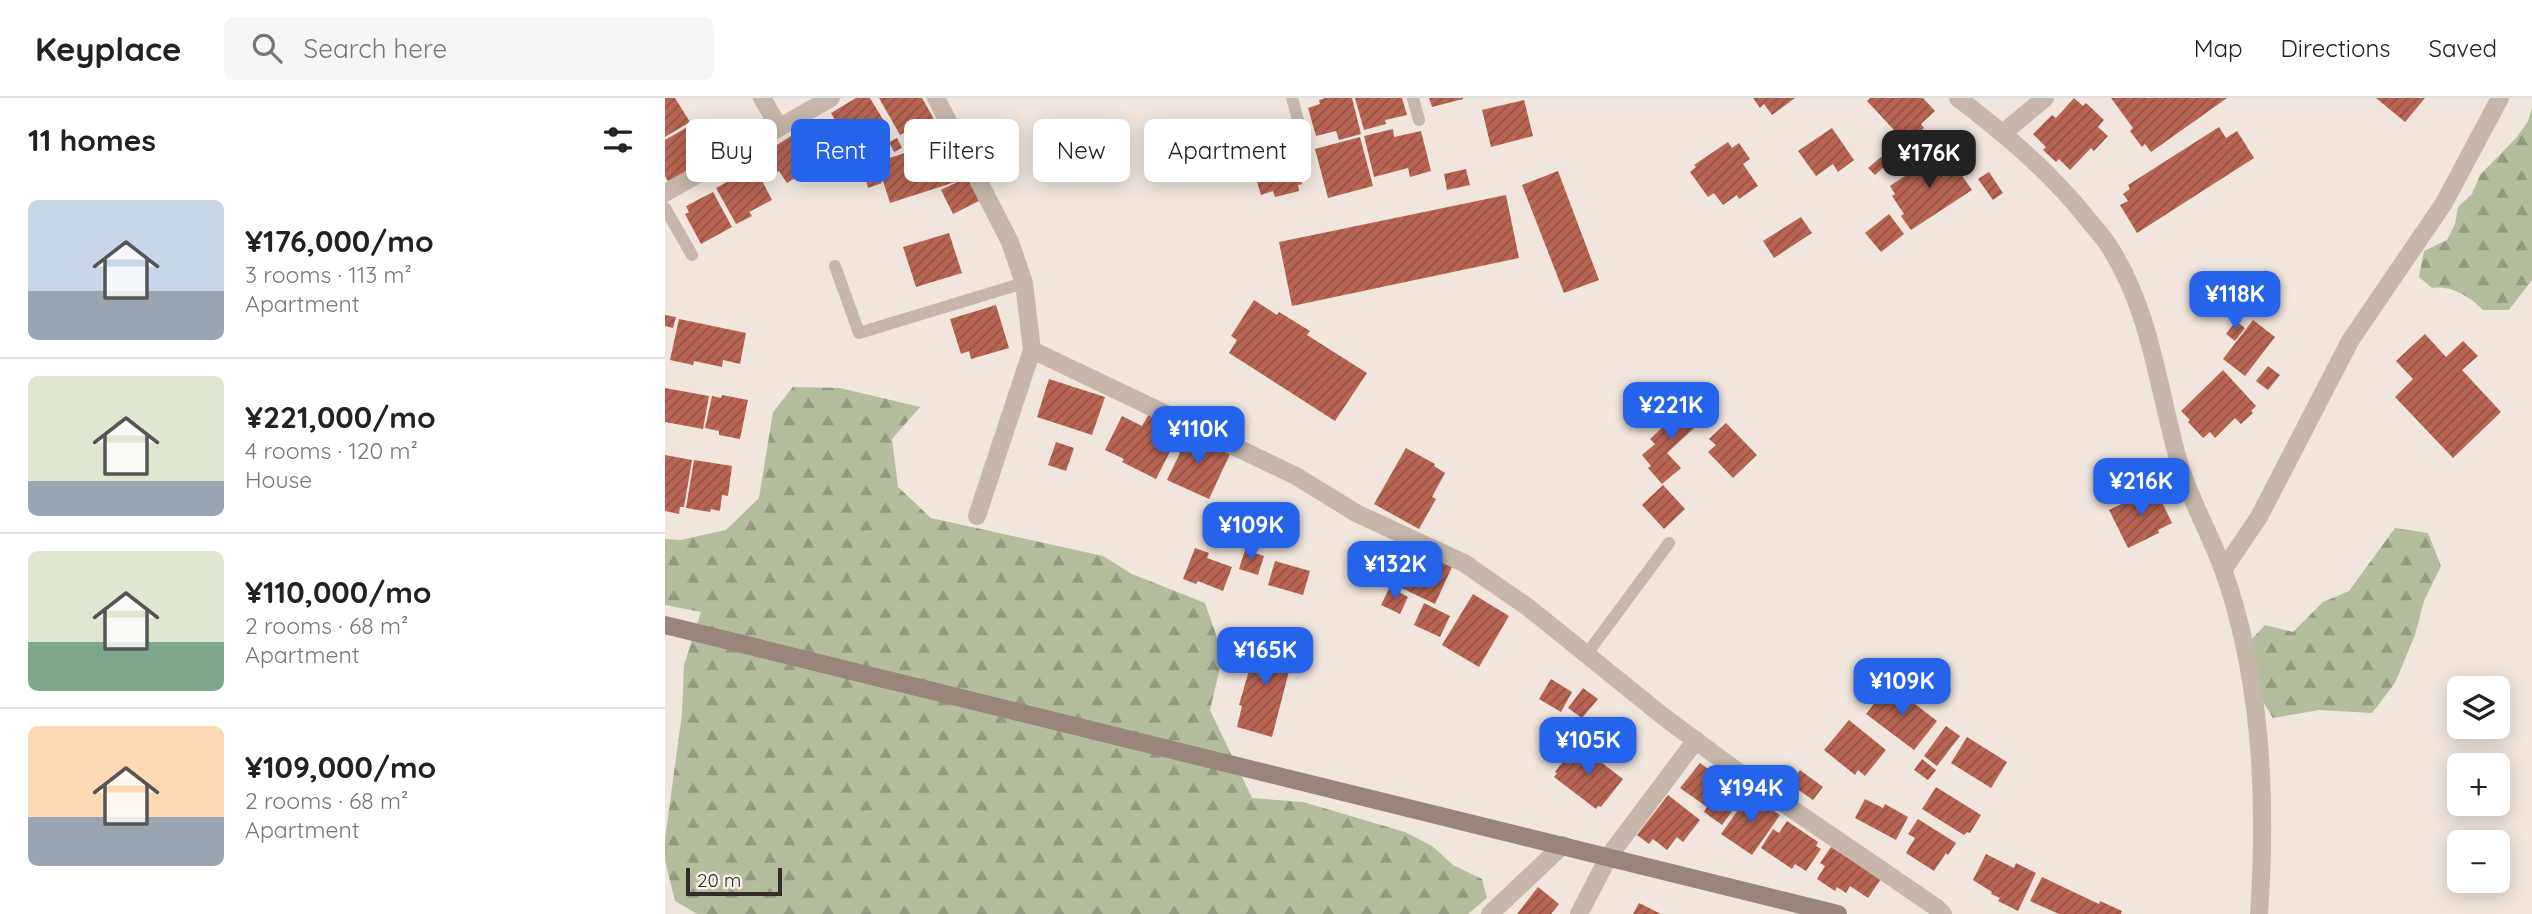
<!DOCTYPE html>
<meta charset="utf-8">
<style>
:root{--surface:#fff;--page:#f6f6f6;--text:#222;--muted:#767676;--line:#e0e0e0;--accent:#2563eb}
body{margin:0;font-family:Quicksand,sans-serif;background:var(--page);color:var(--text);height:100vh;display:flex;flex-direction:column;font-size:26px;white-space:nowrap}
*{box-sizing:border-box;margin:0}
p{font-size:23px;color:var(--muted)}
.icon{flex:none;width:38px;height:38px;fill:none;stroke:currentColor;stroke-width:2;stroke-linecap:round;stroke-linejoin:round}
.map{position:relative;flex:1;overflow:hidden}
.panel{display:flex;flex-direction:column;background:var(--surface);width:665px}
.panel>*{flex:none}
.hud{position:absolute;left:21px;top:21px;width:665px;height:63px;display:flex;gap:14px}
.tools{position:absolute;left:1782px;top:578px;display:grid;gap:14px}
.tools a{display:grid;place-items:center;width:63px;height:63px;border-radius:10px;background:var(--surface);box-shadow:0 4px 18px #0003;font-size:35px}
.scale{position:absolute;left:21px;bottom:18px;width:96px;box-sizing:border-box;padding-left:7px;border:4px solid #352c29;border-top:0;font-size:19px;line-height:24px;white-space:nowrap;color:#352c29;-webkit-text-stroke:5px #f8f0ea;paint-order:stroke}
.price{position:absolute;translate:-50% -60px;padding:0 16px;border-radius:14px;background:var(--accent);color:#fff;font-size:23px;line-height:46px;filter:drop-shadow(0 2px 4px #0008)}
.price::after{content:'';position:absolute;left:50%;top:42px;width:21px;height:16px;margin-left:-10px;background:inherit;clip-path:polygon(0 0,100% 0,50% 100%)}
.price.selected{background:#222;color:#fff}
ul{padding:0;list-style:none}
li{display:flex;align-items:center;gap:21px;height:175px;padding:0 28px}
li+li{border-top:2px solid var(--line)}
li span{display:grid;place-items:center;flex:none;width:196px;height:140px;border-radius:10px;color:#555}
li>.icon{margin-inline-start:auto}
span .icon{width:84px;height:84px;fill:#fffc;stroke-width:1}
li b{font-size:30px}
h2{display:flex;justify-content:space-between;align-items:center;height:84px;padding:0 28px;font-size:30px}
.tag{padding:0 24px;border-radius:10px;background:var(--surface);box-shadow:0 4px 18px #0003;font-size:24px;line-height:63px}
.tag.selected{background:var(--accent);color:#fff}
header{display:flex;align-items:center;gap:42px;box-sizing:border-box;height:98px;padding:0 35px;background:var(--surface);border-bottom:2px solid var(--line)}
header strong{font-size:33px}
nav{display:flex;gap:38px;margin-inline-start:auto;font-size:24px}
.search{width:490px;height:63px;background:var(--page);display:flex;align-items:center;gap:18px;box-sizing:border-box;padding:0 24px;border-radius:10px;color:var(--muted);font-size:26px}
main{display:flex;flex:1;min-height:0}
.map>svg:first-child{display:block}
</style>
<header>
<strong>Keyplace</strong>
<div class="search"><svg class="icon" aria-label="search" viewBox="0 0 24 24"><circle cx="10" cy="10" r="6"/><path d="M15 15l6 6"/></svg>Search here</div>
<nav><a>Map</a><a>Directions</a><a>Saved</a></nav>
</header>
<main>
<section class="panel">
<h2>11 homes<svg class="icon" aria-label="filters" viewBox="0 0 24 24"><path d="M4 7h16M4 17h16"/><circle cx="9" cy="7" r="2"/><circle cx="15" cy="17" r="2"/></svg></h2>
<ul>
<li><span style="background:linear-gradient(#c9d6e8 65%,#9aa5b1 0)"><svg class="icon" aria-label="home" viewBox="0 0 24 24"><path d="M3 11l9-7 9 7M6 9v11h12V9"/></svg></span><div><b>¥176,000/mo</b><p>3 rooms · 113 m²</p><p>Apartment</p></div></li>
<li><span style="background:linear-gradient(#dfe7d0 75%,#9aa5b1 0)"><svg class="icon" aria-label="home" viewBox="0 0 24 24"><path d="M3 11l9-7 9 7M6 9v11h12V9"/></svg></span><div><b>¥221,000/mo</b><p>4 rooms · 120 m²</p><p>House</p></div></li>
<li><span style="background:linear-gradient(#dfe7d0 65%,#7fa58c 0)"><svg class="icon" aria-label="home" viewBox="0 0 24 24"><path d="M3 11l9-7 9 7M6 9v11h12V9"/></svg></span><div><b>¥110,000/mo</b><p>2 rooms · 68 m²</p><p>Apartment</p></div></li>
<li><span style="background:linear-gradient(#ffd9b3 65%,#9aa5b1 0)"><svg class="icon" aria-label="home" viewBox="0 0 24 24"><path d="M3 11l9-7 9 7M6 9v11h12V9"/></svg></span><div><b>¥109,000/mo</b><p>2 rooms · 68 m²</p><p>Apartment</p></div></li>
</ul>
</section>
<div class="map">
<svg width="1867" height="816" viewBox="0 0 1867 816">
<defs>
<pattern id="forest-firs" width="22" height="20" patternUnits="userSpaceOnUse" patternTransform="scale(1.75)"><rect width="22" height="20" fill="#b5bd9f"/><path d="M5 1l3.5 6h-7zM16 11l3.5 6h-7z" fill="#949a82"/></pattern>
<pattern id="building-hatch" width="6" height="6" patternUnits="userSpaceOnUse" patternTransform="scale(1.75)"><rect width="6" height="6" fill="#b86553"/><path d="M-1 1l2-2M0 6l6-6M5 7l2-2" fill="none" stroke="#965345"/></pattern>
</defs>
<rect width="100%" height="100%" fill="#f0e6de"/>
<g fill="url(#forest-firs)">
<path d="M1867 10V182L1844 212H1818C1805 199 1786 187 1767 190L1754 179 1759 153 1782 142 1790 126 1793 109 1807 96 1815 77 1852 39 1863 23Z"/>
<path d="M128 289 175 290 255 309 227 341 233 389 266 420 438 458 467 476 540 505 558 557 545 612 587 700 638 704 740 734 767 748 788 767 817 781 822 800 803 816H32L10 803 0 762V741L17 616 19 567 36 514 0 507V441L15 442 61 432 94 400 108 314Z"/>
<path d="M1730 430 1763 435 1776 468 1759 503 1750 537 1730 585 1707 615 1654 612 1608 620 1577 570 1586 542 1600 527 1628 534 1658 504 1684 493Z"/>
</g>
<g fill="url(#building-hatch)">
<path d="M0 0H10L25 24 0 39Z"/>
<path d="M191 0H205L222 28 172 60 154 32 170 22 166 15Z"/>
<path d="M214 0H257L274 30 267 35 269 38 254 47 250 40 247 42 242 33 235 37Z"/>
<path d="M660 0H687L696 36 674 42 671 33 651 38 643 10 655 6 654 2Z"/>
<path d="M690 0H737L742 17 720 22 721 26 699 32Z"/>
<path d="M764 0H798V1L767 9Z"/>
<path d="M1088 0H1130L1107 17 1099 6 1095 10Z"/>
<path d="M1205 0H1258L1270 13 1256 26 1259 30 1242 46 1202 3Z"/>
<path d="M1409 0 1418 8 1421 5 1439 22 1433 29 1443 38 1429 53 1426 50 1405 72 1394 61 1391 64 1378 52 1381 49 1368 36 1387 17 1391 20Z"/>
<path d="M1446 0H1562L1486 54 1480 46 1477 49 1465 33 1468 30Z"/>
<path d="M1711 0H1760L1740 24Z"/>
<path d="M859 2 868 38 826 49 817 12Z"/>
<path d="M26 27 36 43 24 49 34 64 27 68 29 73 5 87 0 78V42Z"/>
<path d="M1554 29 1561 40 1572 33 1589 60 1472 135 1455 107 1463 103 1458 96 1465 91 1463 87Z"/>
<path d="M1167 30 1189 62 1173 74 1168 66 1151 78 1133 53Z"/>
<path d="M728 31 729 39 756 33 766 73 745 79 743 70 709 79 699 38Z"/>
<path d="M126 38 149 75 136 83 133 78 122 85 114 73 110 75 98 56Z"/>
<path d="M695 39 708 88 663 100 650 51Z"/>
<path d="M232 40 237 50 229 54 224 44Z"/>
<path d="M277 43 290 84 225 105 212 64Z"/>
<path d="M1063 44 1067 50 1074 45 1085 61 1078 66 1093 88 1074 101 1072 97 1058 107 1049 95 1043 99 1025 74 1031 69 1029 67Z"/>
<path d="M627 51 637 86 633 87 634 93 610 99 608 93 596 97 587 67 596 64 594 59Z"/>
<path d="M1279 52 1307 92 1246 132 1236 118 1239 116 1227 98 1230 96 1225 88Z"/>
<path d="M1216 59 1222 66 1210 77 1203 70Z"/>
<path d="M211 66 217 85 203 90 198 70Z"/>
<path d="M90 69 107 102 84 114 87 118 71 126 51 90Z"/>
<path d="M801 71 805 87 782 92 779 76Z"/>
<path d="M893 73 934 182 899 195 857 87Z"/>
<path d="M1324 74 1338 95 1328 102 1313 81Z"/>
<path d="M302 79 314 103 288 116 276 92Z"/>
<path d="M48 94 67 129 36 146 20 116 24 114 21 108Z"/>
<path d="M841 97 854 160 627 208 614 144Z"/>
<path d="M1224 116 1239 136 1216 154 1200 135Z"/>
<path d="M1136 119 1147 135 1109 160 1098 143Z"/>
<path d="M284 135 297 175 251 189 238 149Z"/>
<path d="M589 202 612 217 614 214 645 233 642 237 702 275 670 323 564 255 572 242 566 238Z"/>
<path d="M331 207 344 250 306 261 304 253 296 256 285 221Z"/>
<path d="M0 217 11 219 8 230 0 228Z"/>
<path d="M14 221 81 235 75 266 58 262 57 269 29 263 28 267 5 262Z"/>
<path d="M1588 222 1610 239 1580 278 1558 261Z"/>
<path d="M1571 223 1580 230 1570 243 1561 236Z"/>
<path d="M1760 236 1781 259 1798 243 1813 258 1797 272 1836 314 1788 360 1730 299 1748 281 1731 263Z"/>
<path d="M1603 268 1615 277 1603 292 1591 283Z"/>
<path d="M1558 272 1591 308 1586 313 1588 315 1576 326 1570 320 1550 340 1545 334 1538 340 1523 324 1525 322 1516 313Z"/>
<path d="M384 281 440 299 427 337 372 319Z"/>
<path d="M0 290 44 298 38 331 0 324Z"/>
<path d="M57 297 83 302 75 341 54 337V333L40 330 47 298 56 300Z"/>
<path d="M1025 304 1040 320 1002 355 1016 370 997 386 983 370 986 368 977 357 990 346 985 341Z"/>
<path d="M484 316 516 332 491 381 457 364 459 361 440 352 457 318 477 328Z"/>
<path d="M1061 325 1092 357 1068 380 1043 354 1051 347 1044 341Z"/>
<path d="M518 334 565 356 544 401 502 382 515 355 509 352Z"/>
<path d="M391 344 409 350 401 373 383 367Z"/>
<path d="M741 350 770 366 769 368 780 375 767 399 771 401 754 431 709 406Z"/>
<path d="M0 357 27 362 19 409H15L14 416 0 413Z"/>
<path d="M29 362 67 368 63 398 57 397 55 413 46 411 45 414 21 410Z"/>
<path d="M998 387 1020 411 999 431 977 407Z"/>
<path d="M1490 390 1507 425 1493 432 1494 435 1463 450 1444 412Z"/>
<path d="M530 450 544 455 542 460 567 469 558 493 533 483 531 486 518 481Z"/>
<path d="M580 452 599 458 593 477 574 471Z"/>
<path d="M741 453 762 464 765 458 787 469 770 506 726 485Z"/>
<path d="M610 463 645 473 638 497 603 487Z"/>
<path d="M725 489 743 499 735 516 716 507Z"/>
<path d="M808 496 844 518 814 569 777 547Z"/>
<path d="M759 505 785 518 775 539 749 527Z"/>
<path d="M593 541 630 550 607 639 572 629 577 608 574 607Z"/>
<path d="M886 581 907 594 896 614 874 601Z"/>
<path d="M1228 589 1272 623 1249 652 1201 616 1213 601 1216 604Z"/>
<path d="M918 590 933 601 917 620 903 610Z"/>
<path d="M1184 622 1221 652 1200 678 1193 672 1190 677 1159 652Z"/>
<path d="M1281 628 1295 638 1272 668 1259 658Z"/>
<path d="M1302 639 1342 664 1326 690 1286 665Z"/>
<path d="M912 646 958 681 936 709 933 708 931 711 889 679 892 675 890 674Z"/>
<path d="M1257 661 1271 672 1263 682 1249 672Z"/>
<path d="M1035 665 1046 673 1048 671 1081 694 1057 727 1039 714 1042 709 1015 690Z"/>
<path d="M1135 672 1158 689 1148 702 1125 686Z"/>
<path d="M1271 689 1316 717 1305 735 1302 734 1299 737 1257 711Z"/>
<path d="M1003 697 1035 722 1018 744 1012 739 1002 752 988 741 984 746 972 737Z"/>
<path d="M1081 701 1087 705 1091 701 1115 717 1087 757 1056 736Z"/>
<path d="M1200 701 1218 710 1220 706 1243 719 1231 742 1190 720Z"/>
<path d="M1253 721 1291 745 1283 757 1281 755 1269 773 1241 755 1250 740 1243 736Z"/>
<path d="M1122 723 1153 744 1151 748 1156 751 1141 773 1130 766 1127 771 1096 750 1108 731 1114 735Z"/>
<path d="M1166 749 1216 781 1203 800 1185 788 1181 795 1172 789 1170 793 1152 781 1160 768 1155 765Z"/>
<path d="M1321 756 1349 770 1351 765 1371 775 1353 813 1333 803 1335 800 1326 796 1327 794 1308 782Z"/>
<path d="M1377 779 1434 806 1435 803 1457 813 1456 816H1394L1365 803Z"/>
<path d="M873 789 894 806 886 816H852Z"/>
<path d="M974 805 996 816H968Z"/>
</g>
<g fill="none" stroke-linecap="round" stroke-linejoin="round">
<g stroke="#c6b6ab" stroke-width="12">
<path d="M627 0 639 44"/>
<path d="M748 0 754 22"/>
<path d="M0 110 27 157"/>
<path d="M170 168 194 235 359 185"/>
<path d="M921 557 1004 445"/>
</g>
<g stroke="#c6b6ab" stroke-width="18">
<path d="M97 0 114 29"/>
<path d="M271 0 345 144 359 185 367 252 312 418"/>
<path d="M1293 0C1340 36 1384 73 1421 119 1428 128 1437 137 1444 148 1487 215 1493 293 1515 368 1526 403 1545 436 1558 471 1597 581 1602 701 1594 816"/>
<path d="M1338 35 1380 0"/>
<path d="M0 95 166 0"/>
<path d="M367 252 631 378 691 415 799 465 864 510 999 619 1080 679 1272 810 1278 816"/>
<path d="M1558 472 1594 419 1685 243 1779 105 1835 0"/>
<path d="M825 816 898 747"/>
<path d="M914 816 944 758 1031 642"/>
</g>
<path stroke="#9a857d" stroke-width="18" d="M0 527 1173 816"/>
</g>
</svg>
<div class="tools">
<a><svg class="icon" aria-label="layers" viewBox="0 0 24 24"><path d="M12 4l9 5-9 5-9-5zM3 14l9 5 9-5"/></svg></a>
<a>+</a>
<a>−</a>
</div>
<div class="scale">20 m</div>
<b class="price selected" style="left:1264px;top:92px">¥176K</b>
<b class="price" style="left:1570px;top:233px">¥118K</b>
<b class="price" style="left:1006px;top:344px">¥221K</b>
<b class="price" style="left:533px;top:368px">¥110K</b>
<b class="price" style="left:1476px;top:420px">¥216K</b>
<b class="price" style="left:586px;top:464px">¥109K</b>
<b class="price" style="left:730px;top:503px">¥132K</b>
<b class="price" style="left:600px;top:589px">¥165K</b>
<b class="price" style="left:1237px;top:620px">¥109K</b>
<b class="price" style="left:923px;top:679px">¥105K</b>
<b class="price" style="left:1086px;top:727px">¥194K</b>
<div class="hud">
<a class="tag">Buy</a>
<a class="tag selected">Rent</a>
<a class="tag">Filters</a>
<a class="tag">New</a>
<a class="tag">Apartment</a>
</div>
</div>
</main>
